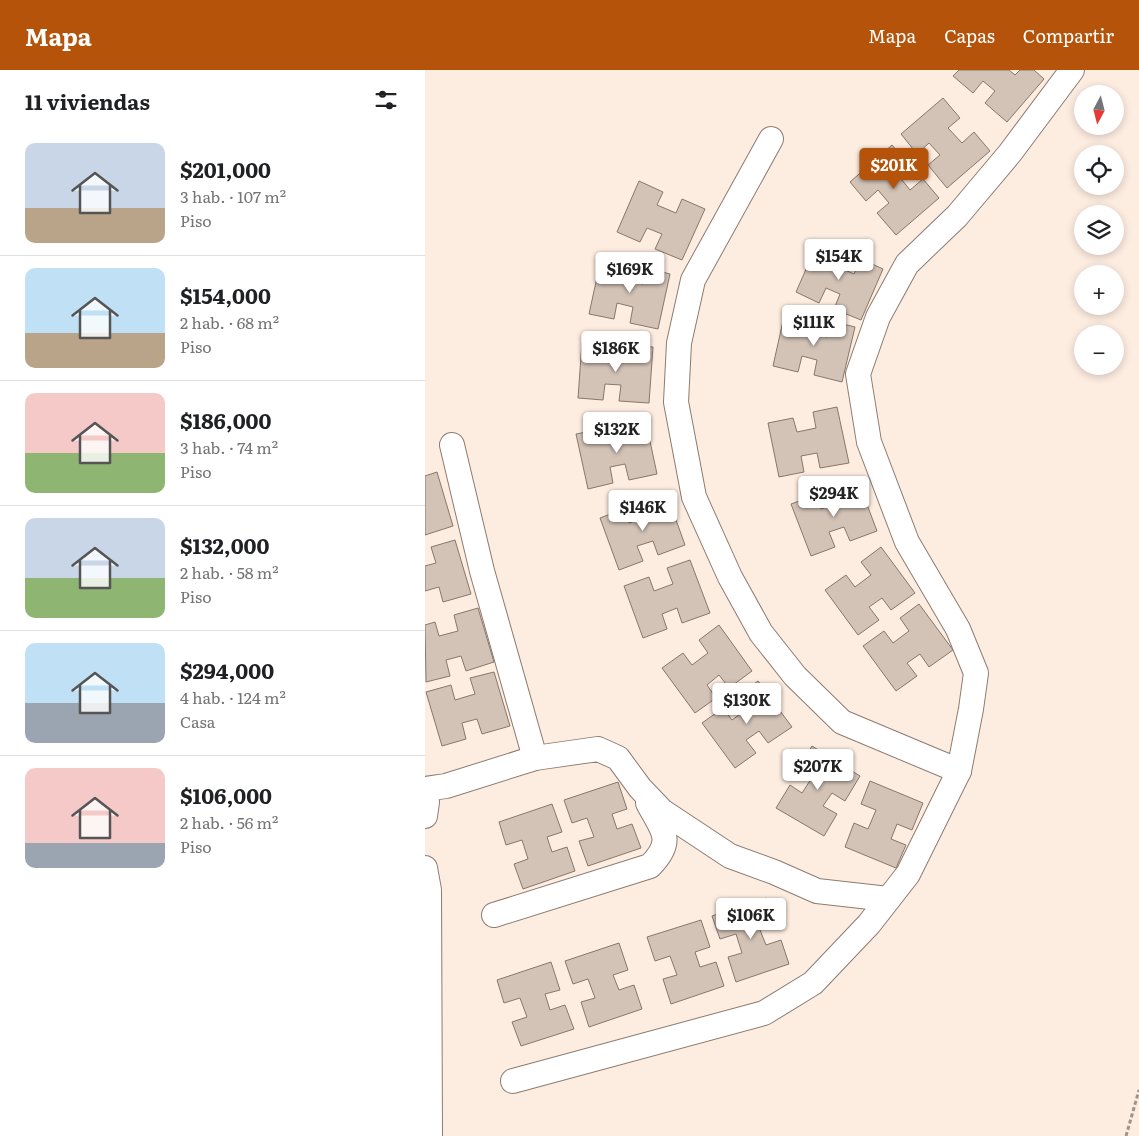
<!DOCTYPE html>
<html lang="es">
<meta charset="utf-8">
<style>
:root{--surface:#fff;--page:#f2f2f2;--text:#202124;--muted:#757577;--line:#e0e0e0;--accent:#b45309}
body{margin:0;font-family:Literata,serif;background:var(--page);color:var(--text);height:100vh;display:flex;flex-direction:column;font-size:19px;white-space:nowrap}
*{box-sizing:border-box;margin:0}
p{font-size:16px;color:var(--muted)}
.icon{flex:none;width:28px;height:28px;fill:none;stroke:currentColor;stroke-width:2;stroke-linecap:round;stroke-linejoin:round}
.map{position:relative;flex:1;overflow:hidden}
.details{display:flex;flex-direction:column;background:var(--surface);width:425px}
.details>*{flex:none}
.needle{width:32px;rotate:187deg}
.fabs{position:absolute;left:649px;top:15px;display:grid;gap:10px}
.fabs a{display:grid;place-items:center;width:50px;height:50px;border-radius:50%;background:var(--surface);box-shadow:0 2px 8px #0003;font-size:25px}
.price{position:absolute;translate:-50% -42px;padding:0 11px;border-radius:5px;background:#fff;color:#222;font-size:16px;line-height:32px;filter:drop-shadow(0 1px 2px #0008)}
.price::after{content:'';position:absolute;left:50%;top:30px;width:15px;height:11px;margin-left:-8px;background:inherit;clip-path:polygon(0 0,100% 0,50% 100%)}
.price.active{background:var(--accent);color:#fff}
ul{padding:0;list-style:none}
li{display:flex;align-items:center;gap:15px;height:125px;padding:0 25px}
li+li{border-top:1px solid var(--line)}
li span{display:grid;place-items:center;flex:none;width:140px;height:100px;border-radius:10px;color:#555}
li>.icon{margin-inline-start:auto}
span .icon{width:60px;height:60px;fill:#fffc;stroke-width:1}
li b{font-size:21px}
h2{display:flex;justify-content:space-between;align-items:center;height:60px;padding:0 25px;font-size:21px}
header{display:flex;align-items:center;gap:30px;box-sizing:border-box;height:70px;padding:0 25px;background:var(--accent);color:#fff}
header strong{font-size:24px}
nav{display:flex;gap:28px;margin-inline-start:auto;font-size:18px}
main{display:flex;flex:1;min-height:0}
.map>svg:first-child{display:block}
</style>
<header>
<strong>Mapa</strong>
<nav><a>Mapa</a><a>Capas</a><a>Compartir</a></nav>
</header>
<main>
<section class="details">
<h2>11 viviendas<svg class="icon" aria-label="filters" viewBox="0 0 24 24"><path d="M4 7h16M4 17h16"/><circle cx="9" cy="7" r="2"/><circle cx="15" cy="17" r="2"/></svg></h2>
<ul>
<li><span style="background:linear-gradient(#c9d6e8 65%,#b9a48a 0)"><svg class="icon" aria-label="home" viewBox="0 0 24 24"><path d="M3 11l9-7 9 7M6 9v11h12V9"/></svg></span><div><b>$201,000</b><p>3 hab. · 107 m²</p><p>Piso</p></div></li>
<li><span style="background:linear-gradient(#bfe0f5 65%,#b9a48a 0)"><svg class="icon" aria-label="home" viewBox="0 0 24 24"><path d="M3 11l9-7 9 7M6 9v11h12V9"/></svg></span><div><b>$154,000</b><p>2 hab. · 68 m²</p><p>Piso</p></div></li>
<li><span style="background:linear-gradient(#f6c9c9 60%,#8fb573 0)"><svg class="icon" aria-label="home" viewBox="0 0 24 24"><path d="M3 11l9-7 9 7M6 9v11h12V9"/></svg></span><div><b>$186,000</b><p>3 hab. · 74 m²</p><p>Piso</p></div></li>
<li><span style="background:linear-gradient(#c9d6e8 60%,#8fb573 0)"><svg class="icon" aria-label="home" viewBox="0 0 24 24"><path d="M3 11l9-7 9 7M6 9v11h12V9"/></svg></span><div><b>$132,000</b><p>2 hab. · 58 m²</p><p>Piso</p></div></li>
<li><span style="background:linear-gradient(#bfe0f5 60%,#9aa5b1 0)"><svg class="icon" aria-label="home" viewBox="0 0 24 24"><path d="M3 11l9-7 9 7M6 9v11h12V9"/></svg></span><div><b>$294,000</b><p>4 hab. · 124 m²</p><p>Casa</p></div></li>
<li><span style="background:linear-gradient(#f6c9c9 75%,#9aa5b1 0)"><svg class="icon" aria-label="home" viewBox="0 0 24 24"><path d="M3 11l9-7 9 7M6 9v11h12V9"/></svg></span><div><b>$106,000</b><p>2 hab. · 56 m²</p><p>Piso</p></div></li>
</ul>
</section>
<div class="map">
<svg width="714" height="1066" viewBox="0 0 714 1066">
<rect width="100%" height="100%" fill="#fdece0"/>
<g fill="#d3c2b6" stroke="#87786c">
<path d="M534 0H584L590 5 595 0H609L619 9 582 52 560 33 570 21 558 11 548 23 528 6Z"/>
<path d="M518 28 535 48 523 58 537 73 549 62 565 81 522 118 503 95 515 85 504 73 492 84 476 64Z"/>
<path d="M467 75 484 95 473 105 485 120 498 109 514 128 471 165 452 143 464 133 453 120 441 131 425 112Z"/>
<path d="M214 111 238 122 232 135 251 143 257 129 280 139 257 190 230 179 237 164 222 158 215 172 192 162Z"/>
<path d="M393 172 417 182 411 196 429 204 436 189 458 199 436 250 409 239 415 224 401 218 394 233 371 222Z"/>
<path d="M176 189 202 195 198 210 218 214 222 198 245 204 233 259 205 253 208 237 192 233 189 249 164 244Z"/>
<path d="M360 242 386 248 382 262 402 267 406 251 430 257 417 312 389 305 392 290 377 286 373 302 348 296Z"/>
<path d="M157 272 184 274 182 289 202 291 204 275 228 277 224 333 194 331 196 315 180 314 178 330 153 328Z"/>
<path d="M412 337 424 393 395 398 392 383 376 386 379 402 354 407 343 353 368 348 372 362 391 358 388 342Z"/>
<path d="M220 348 232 404 204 410 200 394 185 397 188 413 163 419 151 364 177 359 180 373 200 369 196 353Z"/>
<path d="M12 402 28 456 0 465V406Z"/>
<path d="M432 408 452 461 425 471 419 457 404 462 410 477 386 486 366 434 391 425 396 439 415 432 409 417Z"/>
<path d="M241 422 260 475 233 485 228 471 212 476 218 491 194 500 175 448 199 439 204 453 223 446 218 431Z"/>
<path d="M30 470 46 524 18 532 14 517 0 521V496L11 493 6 477Z"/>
<path d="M456 477 490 523 466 540 457 528 444 537 454 550 433 565 400 520 421 505 430 517 446 505 436 492Z"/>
<path d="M265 490 285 543 257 553 252 538 237 544 242 559 218 568 199 516 224 507 229 521 248 514 242 498Z"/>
<path d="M494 534 528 580 504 597 495 584 482 593 492 606 471 621 438 576 459 561 468 573 484 561 475 548Z"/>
<path d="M53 538 69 592 41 601 36 586 21 590 25 606 1 612 0 555 10 552 14 566 33 561 29 545Z"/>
<path d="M294 555 327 601 304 618 294 605 282 615 291 628 270 643 237 598 258 583 267 595 283 583 274 570Z"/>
<path d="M69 602 85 656 57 664 52 649 37 653 41 669 17 676 1 622 26 615 30 630 50 624 45 608Z"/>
<path d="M333 611 367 657 343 673 334 661 321 670 331 683 310 698 277 653 298 638 307 650 323 638 314 625Z"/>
<path d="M387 676 435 706 420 731 407 723 398 736 412 744 399 766 351 738 365 715 377 723 388 706 374 697Z"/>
<path d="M445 711 498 733 487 760 472 754 466 769 481 775 471 798 420 777 429 753 443 759 451 740 436 734Z"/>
<path d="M193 712 202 739 187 744 192 759 207 754 216 778 163 796 154 771 169 767 162 748 147 753 139 730Z"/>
<path d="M127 734 137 762 122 767 127 782 142 777 150 801 98 819 89 794 103 789 97 770 81 775 74 752Z"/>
<path d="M341 828 350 855 335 860 341 875 356 870 364 894 311 912 303 887 317 883 311 864 295 869 287 846Z"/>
<path d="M276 850 285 877 270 882 275 897 291 892 299 916 246 934 238 909 252 905 245 886 230 891 222 867Z"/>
<path d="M194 873 203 900 188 905 194 920 209 915 217 939 164 957 156 932 170 928 163 909 148 914 140 891Z"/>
<path d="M126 892 135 920 120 924 125 940 140 935 149 959 96 976 87 952 102 947 95 928 79 933 72 910Z"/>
</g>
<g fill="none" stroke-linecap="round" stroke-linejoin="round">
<defs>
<g id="street">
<path d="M346 69 268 210 254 273 251 332 269 427 305 507 336 563 370 606 417 652 534 701"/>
<path d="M27 375 57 501 110 688"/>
<path d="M0 719 21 716 110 688 173 679 193 688 215 718 237 741 305 786 349 802 392 821 463 829"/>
<path d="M0 723 2 732 0 746"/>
<path d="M0 798 4 820 5 1066"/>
<path d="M69 845 225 796C251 770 237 760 223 733"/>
<path d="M88 1011 339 943 388 913 444 854 483 804 534 701 546 639 551 603 533 559 482 472 444 372 433 304 453 247 482 194 532 146 585 83 647 0"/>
</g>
</defs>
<use href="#street" stroke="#8c7c71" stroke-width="26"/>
<path stroke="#9f948b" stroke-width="3" stroke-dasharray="4 2.5" stroke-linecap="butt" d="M701 1066 714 1020"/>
<use href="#street" stroke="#fff" stroke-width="24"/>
</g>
</svg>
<div class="fabs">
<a><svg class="needle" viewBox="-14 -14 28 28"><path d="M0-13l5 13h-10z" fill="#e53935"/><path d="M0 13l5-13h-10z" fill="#757577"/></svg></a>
<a><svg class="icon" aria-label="locate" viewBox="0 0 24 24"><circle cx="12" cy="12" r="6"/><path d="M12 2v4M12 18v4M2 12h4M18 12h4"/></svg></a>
<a><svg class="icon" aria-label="layers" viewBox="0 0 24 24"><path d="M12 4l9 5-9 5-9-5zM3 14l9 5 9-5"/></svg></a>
<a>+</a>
<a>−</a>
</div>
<b class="price active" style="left:469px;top:120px">$201K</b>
<b class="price" style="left:414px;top:211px">$154K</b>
<b class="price" style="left:205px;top:224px">$169K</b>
<b class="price" style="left:389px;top:277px">$111K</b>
<b class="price" style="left:191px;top:303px">$186K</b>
<b class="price" style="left:192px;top:384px">$132K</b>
<b class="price" style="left:409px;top:448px">$294K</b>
<b class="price" style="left:218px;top:462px">$146K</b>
<b class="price" style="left:322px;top:655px">$130K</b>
<b class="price" style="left:393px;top:721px">$207K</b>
<b class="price" style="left:326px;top:870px">$106K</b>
</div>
</main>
